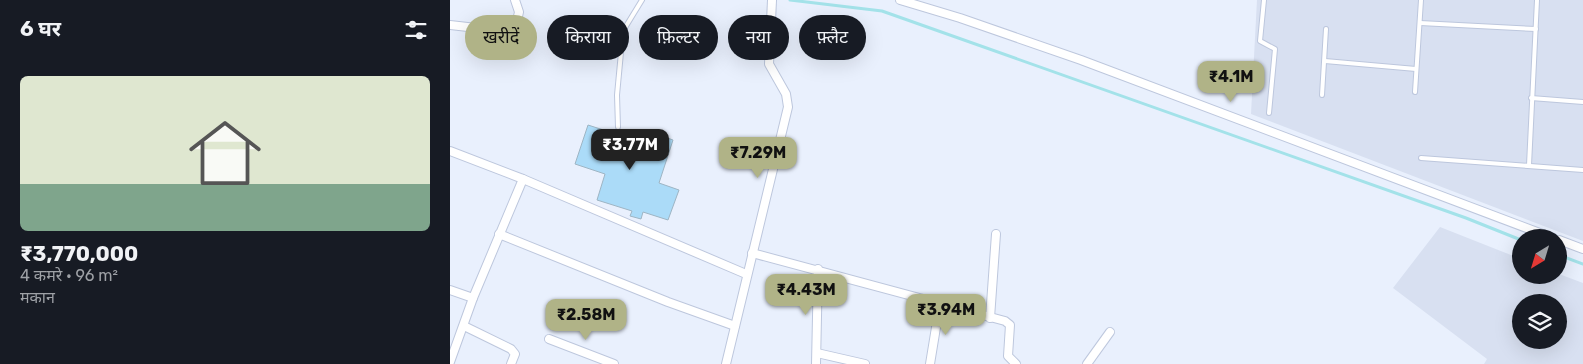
<!DOCTYPE html>
<html lang="hi">
<meta charset="utf-8">
<style>
:root{--surface:#171b24;--page:#242831;--text:#f1f3f6;--muted:#9ea1a6;--accent:#b0b387}
body{margin:0;font-family:Rubik,"Noto Sans Devanagari",sans-serif;background:var(--page);color:var(--text);height:100vh;display:flex;flex-direction:column;font-size:19px;white-space:nowrap}
*{box-sizing:border-box;margin:0}
p{font-size:16px;color:var(--muted)}
.icon{flex:none;width:28px;height:28px;fill:none;stroke:currentColor;stroke-width:2;stroke-linecap:round;stroke-linejoin:round}
.map{position:relative;flex:1;overflow:hidden}
.sheet{display:flex;flex-direction:column;background:var(--surface);width:450px}
.sheet>*{flex:none}
.banner{position:absolute;left:15px;top:15px;width:475px;height:45px;display:flex;gap:10px}
.needle{width:32px;rotate:218deg}
.buttons{position:absolute;left:1062px;top:229px;display:grid;gap:10px}
.buttons a{display:grid;place-items:center;width:55px;height:55px;border-radius:50%;background:var(--surface);box-shadow:0 5px 20px #0002;font-size:25px}
.price{position:absolute;translate:-50% -42px;padding:0 11px;border-radius:10px;background:var(--accent);color:#111;font-size:16px;line-height:32px;filter:drop-shadow(0 1px 2px #0008)}
.price::after{content:'';position:absolute;left:50%;top:30px;width:15px;height:11px;margin-left:-8px;background:inherit;clip-path:polygon(0 0,100% 0,50% 100%)}
.price.current{background:#222;color:#fff}
ul{padding:0;list-style:none}
li{display:grid;align-content:center;gap:10px;height:265px;padding:0 20px}
li span{display:grid;place-items:center;height:155px;border-radius:8px;color:#555}
li>.icon{margin-inline-start:auto}
span .icon{width:90px;height:90px;fill:#fffc;stroke-width:1}
li b{font-size:21px}
h2{display:flex;justify-content:space-between;align-items:center;height:60px;padding:0 20px;font-size:21px}
.pill{padding:0 18px;border-radius:22px;background:var(--surface);box-shadow:0 5px 20px #0002;font-size:18px;line-height:45px}
.pill.current{background:var(--accent);color:#111}
main{display:flex;flex:1;min-height:0}
.map>svg:first-child{display:block}
</style>
<main>
<section class="sheet">
<h2>6 घर<svg class="icon" aria-label="filters" viewBox="0 0 24 24"><path d="M4 7h16M4 17h16"/><circle cx="9" cy="7" r="2"/><circle cx="15" cy="17" r="2"/></svg></h2>
<ul>
<li><span style="background:linear-gradient(#dfe7d0 70%,#7fa58c 0)"><svg class="icon" aria-label="home" viewBox="0 0 24 24"><path d="M3 11l9-7 9 7M6 9v11h12V9"/></svg></span><div><b>₹3,770,000</b><p>4 कमरे · 96 m²</p><p>मकान</p></div></li>
</ul>
</section>
<div class="map">
<svg width="1133" height="364" viewBox="0 0 1133 364">
<rect width="100%" height="100%" fill="#e9f0fd"/>
<g fill="#d8e0f1" fill-rule="evenodd">
<path d="M807 0H1133V241L801 114Z"/>
<path d="M990 227 1071 259V275L1109 274 1133 283V364H1034L1037 359 943 288ZM1071 302H1109V340H1071Z"/>
</g>
<g fill="none" stroke-linecap="round" stroke-linejoin="round">
<g stroke="#a3e2e9" stroke-width="3">
<path d="M340 0 432 11 1016 218 1071 240"/>
<path d="M1109 255 1133 264"/>
</g>
</g>
<path fill="#abdbf8" stroke="#9eb5c4" d="M138 125 194 143 198 131 223 140 209 183 229 190 218 220 193 212 191 219 180 216 182 211 147 200 155 174 125 164Z"/>
<g fill="none" stroke-linecap="round" stroke-linejoin="round">
<defs>
<g id="lane">
<path d="M814 0 810 41 825 49 819 113"/>
<path d="M970 23 1086 29"/>
<path d="M875 61 966 69"/>
<path d="M965 92 971 0"/>
<path d="M872 95 876 29"/>
<path d="M1081 98 1133 102"/>
<path d="M168 127 167 95 173 31 192 0"/>
<path d="M971 158 1133 170"/>
<path d="M1079 165 1087 0"/>
</g>
<g id="street">
<path d="M65 0 69 12 66 25"/>
<path d="M450 0 510 18 631 60 1103 238"/>
<path d="M0 25 44 30"/>
<path d="M0 151 73 179 296 274"/>
<path d="M49 234 218 302 285 326"/>
<path d="M1109 240 1133 249"/>
<path d="M302 253 555 321 560 325 558 356 566 364"/>
<path d="M0 290 23 298"/>
<path d="M540 318 546 234"/>
<path d="M14 326 61 349 65 354 61 364"/>
<path d="M99 339 164 364"/>
<path d="M367 353 415 364"/>
<path d="M0 362 23 298 73 179"/>
<path d="M276 364 338 107 336 94 319 64 322 0"/>
<path d="M366 364 368 269"/>
<path d="M480 364 490 303"/>
<path d="M637 364 660 332"/>
</g>
</defs>
<use href="#lane" stroke="#bdc7dd" stroke-width="6"/>
<use href="#street" stroke="#bdc7dd" stroke-width="10"/>
<use href="#lane" stroke="#fff" stroke-width="4"/>
<use href="#street" stroke="#fff" stroke-width="8"/>
</g>
</svg>
<div class="buttons">
<a><svg class="needle" viewBox="-14 -14 28 28"><path d="M0-13l5 13h-10z" fill="#e53935"/><path d="M0 13l5-13h-10z" fill="#9ea1a6"/></svg></a>
<a><svg class="icon" aria-label="layers" viewBox="0 0 24 24"><path d="M12 4l9 5-9 5-9-5zM3 14l9 5 9-5"/></svg></a>
</div>
<b class="price" style="left:781px;top:103px">₹4.1M</b>
<b class="price current" style="left:180px;top:171px">₹3.77M</b>
<b class="price" style="left:308px;top:179px">₹7.29M</b>
<b class="price" style="left:356px;top:316px">₹4.43M</b>
<b class="price" style="left:496px;top:336px">₹3.94M</b>
<b class="price" style="left:136px;top:341px">₹2.58M</b>
<div class="banner">
<a class="pill current">खरीदें</a>
<a class="pill">किराया</a>
<a class="pill">फ़िल्टर</a>
<a class="pill">नया</a>
<a class="pill">फ़्लैट</a>
</div>
</div>
</main>
